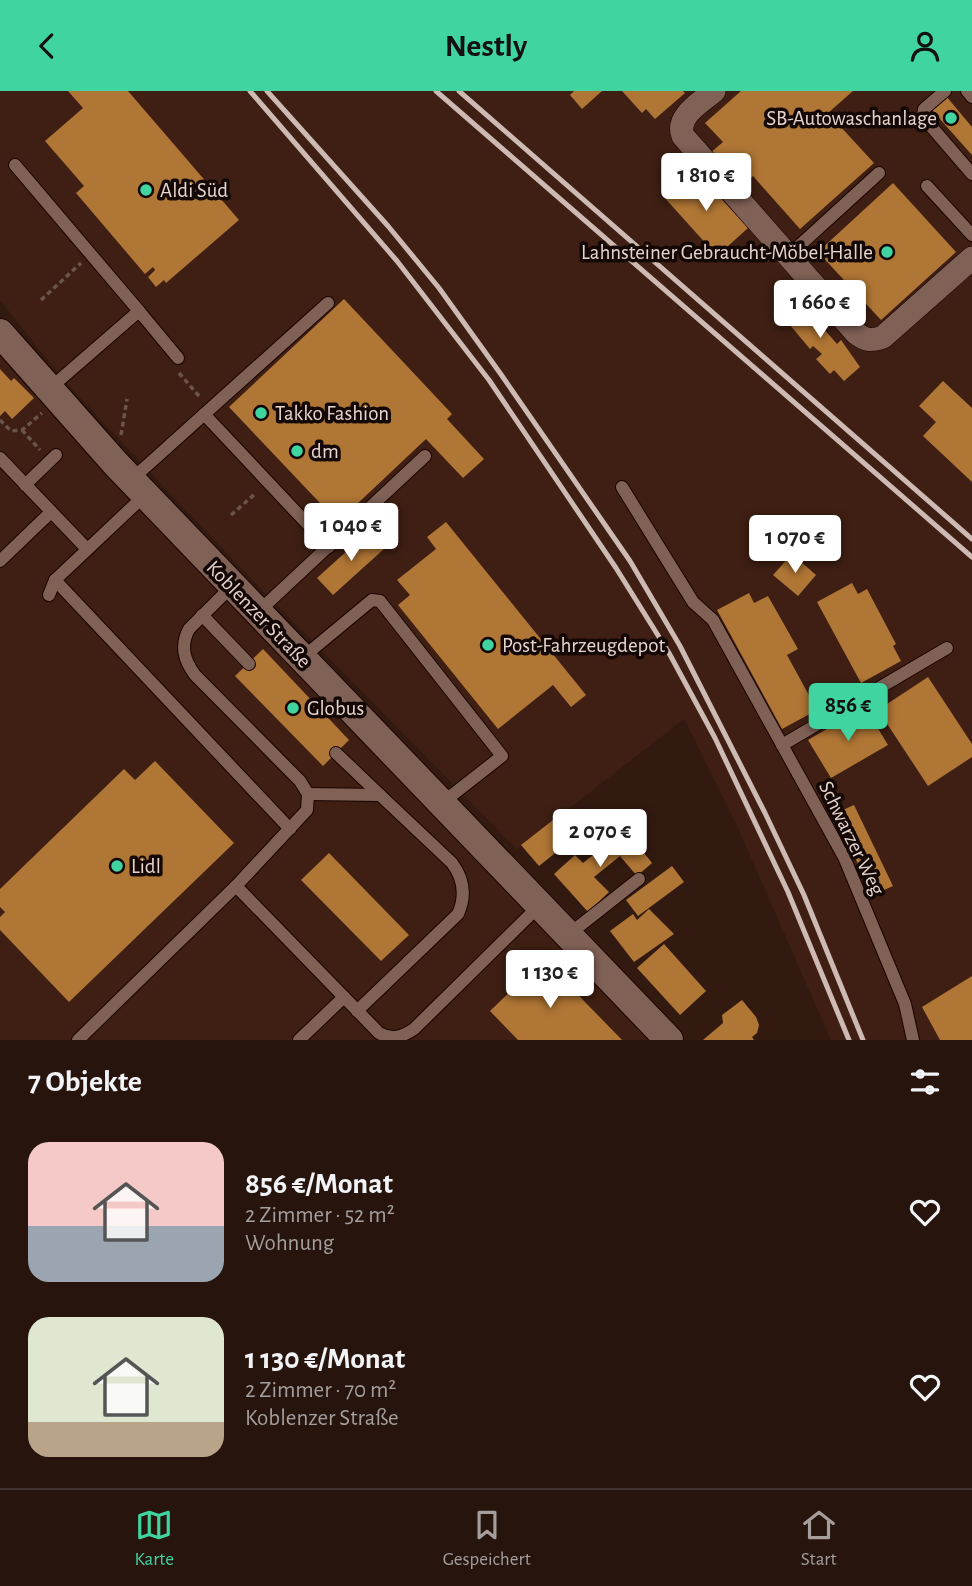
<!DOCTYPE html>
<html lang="de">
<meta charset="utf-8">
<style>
:root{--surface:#26140d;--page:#2e1d16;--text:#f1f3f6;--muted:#a49e9d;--line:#42332e;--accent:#40d4a1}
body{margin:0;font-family:"Alegreya Sans",sans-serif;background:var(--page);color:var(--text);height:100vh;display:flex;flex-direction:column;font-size:26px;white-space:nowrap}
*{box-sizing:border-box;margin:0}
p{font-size:23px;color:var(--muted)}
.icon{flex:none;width:38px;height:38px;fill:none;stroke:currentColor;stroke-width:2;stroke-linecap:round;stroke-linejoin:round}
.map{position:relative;height:949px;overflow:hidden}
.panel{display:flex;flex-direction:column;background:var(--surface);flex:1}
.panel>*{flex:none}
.price{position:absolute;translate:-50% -60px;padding:0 16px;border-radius:7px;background:#fff;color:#222;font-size:23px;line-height:46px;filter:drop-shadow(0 2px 4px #0008)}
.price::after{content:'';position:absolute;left:50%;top:42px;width:21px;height:16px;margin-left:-10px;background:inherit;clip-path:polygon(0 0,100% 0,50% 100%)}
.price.selected{background:var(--accent);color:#111}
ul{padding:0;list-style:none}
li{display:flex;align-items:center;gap:21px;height:175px;padding:0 28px}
li span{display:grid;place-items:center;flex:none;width:196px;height:140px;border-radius:21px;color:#555}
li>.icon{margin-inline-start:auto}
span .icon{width:84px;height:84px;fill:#fffc;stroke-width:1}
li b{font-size:30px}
h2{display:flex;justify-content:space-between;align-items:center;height:84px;padding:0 28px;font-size:30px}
header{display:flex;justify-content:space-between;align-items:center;height:91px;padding:0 28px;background:var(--accent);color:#111;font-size:32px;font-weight:700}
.dock{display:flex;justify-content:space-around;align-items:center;height:98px;border-top:2px solid var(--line);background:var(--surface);font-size:19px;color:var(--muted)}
.dock a{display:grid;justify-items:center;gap:4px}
.dock .selected{color:var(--accent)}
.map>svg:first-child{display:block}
</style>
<header><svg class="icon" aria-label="back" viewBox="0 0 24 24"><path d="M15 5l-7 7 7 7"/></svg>Nestly<svg class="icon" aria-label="person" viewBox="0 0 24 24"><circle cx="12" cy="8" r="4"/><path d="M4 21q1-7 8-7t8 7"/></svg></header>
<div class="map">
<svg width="972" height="949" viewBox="0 0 972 949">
<rect width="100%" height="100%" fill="#331a11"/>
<g fill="#3f1f13">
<path d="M0 0H972V949H831L738 737 684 628 517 758 258 495 127 357 61 286 0 209Z"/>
<path d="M0 252 194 472 356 645 657 949H0Z"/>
</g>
<g fill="#b07635">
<path d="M68 0H128L239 129 166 192 164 189 156 196 148 186 155 179 153 176 145 183 76 102 84 95 45 50 83 17Z"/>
<path d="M574 0H602L582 18 570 4Z"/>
<path d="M622 0H683L685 2 655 28 646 18 642 22Z"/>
<path d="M741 0H853L828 22 874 72 800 138 753 85 739 97 709 63 723 51 705 32Z"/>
<path d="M946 5 972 36V64L931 18Z"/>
<path d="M695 79 748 137 717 165 664 106Z"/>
<path d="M893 92 956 161 881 229 818 161Z"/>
<path d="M344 208 452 323 447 328 484 368 463 387 426 348 338 431 229 316Z"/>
<path d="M809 208 822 222 815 228 837 253 841 249 860 276 844 290 834 279 830 283 816 268 822 263 813 255 810 258 780 222 792 211 798 218Z"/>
<path d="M0 278 11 290 14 287 34 307 12 328 5 320 0 325Z"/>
<path d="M943 290 972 317V391L923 345 936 331 919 315Z"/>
<path d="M446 431 586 604 571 616 553 594 498 638 398 514 410 504 397 489 436 458 427 446Z"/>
<path d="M369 440 385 457 333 504 317 487Z"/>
<path d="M792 463 816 484 798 505 773 484Z"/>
<path d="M852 492 858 503 867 498 896 553 893 555 901 570 861 592 817 511Z"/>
<path d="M749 502 754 512 768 505 798 558 787 564 817 619 782 638 717 519Z"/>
<path d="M263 558 349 649 323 675 235 585Z"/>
<path d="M928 586 972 653V666L928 695 878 619Z"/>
<path d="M865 616 888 654 831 687 808 649Z"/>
<path d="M155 670 234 752 69 911 0 839V826L5 821 0 816V798L124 678 135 689Z"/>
<path d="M854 714 893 795 873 804 834 723Z"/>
<path d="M562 722 579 743 539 775 521 754Z"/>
<path d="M625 738 652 772 637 785 620 765 594 786 609 801 588 821 554 783 575 764 583 772Z"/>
<path d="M329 762 409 844 381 870 301 789Z"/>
<path d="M672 775 684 791 638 825 626 809Z"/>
<path d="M649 818 674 843 634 871 610 840 633 823 637 829Z"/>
<path d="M664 853 706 900 680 924 637 877Z"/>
<path d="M544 868 586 912 622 949H518L490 920Z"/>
<path d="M972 885V949H940L922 916Z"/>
<path d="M742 909 756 926 759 934 757 942 752 946 754 949H703L723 932 722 924Z"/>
</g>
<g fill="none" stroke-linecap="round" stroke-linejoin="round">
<defs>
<g id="service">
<path d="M945 0 924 18 923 26 972 83"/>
<path d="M967 0 972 6"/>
<path d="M15 74 139 220"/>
<path d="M927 95 972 144"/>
<path d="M788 165 879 82"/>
<path d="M48 299 139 220 178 267"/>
<path d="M204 323 329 456"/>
<path d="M0 367 87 458"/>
<path d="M131 389 328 212"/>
<path d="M25 394 56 364"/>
<path d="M622 396 693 511 713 529 844 766 905 913 913 949"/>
<path d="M145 404 55 489 290 738"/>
<path d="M0 470 51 421"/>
<path d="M49 504 55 489"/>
<path d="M258 521 425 365"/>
<path d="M202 524 249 573"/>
<path d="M302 567 372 509 380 510 502 665 442 712"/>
<path d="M782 654 947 557"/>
<path d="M336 662 380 704"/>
<path d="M308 703 380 704 452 772C464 788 466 805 458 823L357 920"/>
<path d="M236 795 379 942C392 949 402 946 414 938L539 815"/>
<path d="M568 844 639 788"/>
<path d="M78 949 236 795 307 719 308 703 300 690 195 584C184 569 180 555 189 538L232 495"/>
<path d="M299 949 344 906"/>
</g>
<path id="minor" d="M714 0C702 11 675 25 683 45L856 242C866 250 872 250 883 246L972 167"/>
<path id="tertiary" d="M0 242 116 373 669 949"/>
</defs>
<use href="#service" stroke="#190400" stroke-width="14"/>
<use href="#minor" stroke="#190400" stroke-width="24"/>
<use href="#tertiary" stroke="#190400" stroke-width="30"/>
<g stroke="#6a544b" stroke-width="3.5" stroke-dasharray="5 3.5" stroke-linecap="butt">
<path d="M41 209 81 172"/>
<path d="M179 282 199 305"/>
<path d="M0 329 11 340 22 339 42 322"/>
<path d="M22 339 40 359"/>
<path d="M121 344 127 308"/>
<path d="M231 424 256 402"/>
</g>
<use href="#service" stroke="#806156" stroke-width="12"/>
<use href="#minor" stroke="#806156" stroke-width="23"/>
<use href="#tertiary" stroke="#806156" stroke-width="28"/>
<g stroke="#cdbab3" stroke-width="5">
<path d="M250 0 397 170 489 289 616 477 669 562 715 647 788 801 849 949"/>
<path d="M267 0 388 135 439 197 500 282 630 470 680 555 765 722 804 804 863 949"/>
<path d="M436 0 972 466"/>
<path d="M459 0 972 448"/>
</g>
</g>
<g fill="#40d4a1" stroke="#130805" stroke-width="2.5">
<circle cx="951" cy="27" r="7"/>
<circle cx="146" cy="99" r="7"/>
<circle cx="887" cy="161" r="7"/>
<circle cx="261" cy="322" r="7"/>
<circle cx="297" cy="360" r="7"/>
<circle cx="488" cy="554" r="7"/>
<circle cx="293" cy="617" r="7"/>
<circle cx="117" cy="775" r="7"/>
</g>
<g text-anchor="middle" stroke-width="7" stroke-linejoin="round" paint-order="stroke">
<g font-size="21" fill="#e6d4ce" stroke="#130805" text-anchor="start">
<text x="937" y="34" text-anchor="end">SB-Autowaschanlage</text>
<text x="160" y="106">Aldi Süd</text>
<text x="873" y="168" text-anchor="end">Lahnsteiner Gebraucht-Möbel-Halle</text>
<text x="275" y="329">Takko Fashion</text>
<text x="311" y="367">dm</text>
<text x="502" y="561">Post-Fahrzeugdepot</text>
<text x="307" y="624">Globus</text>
<text x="131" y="782">Lidl</text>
</g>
<g font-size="21" fill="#e6d4ce" stroke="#130805">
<text transform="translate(259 523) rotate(46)" y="7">Koblenzer Straße</text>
<text transform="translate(852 747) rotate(64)" y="7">Schwarzer Weg</text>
</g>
</g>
</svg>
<b class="price" style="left:706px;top:122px">1 810 €</b>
<b class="price" style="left:820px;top:249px">1 660 €</b>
<b class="price" style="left:351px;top:472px">1 040 €</b>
<b class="price" style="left:795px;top:484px">1 070 €</b>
<b class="price selected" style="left:848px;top:652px">856 €</b>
<b class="price" style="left:600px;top:778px">2 070 €</b>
<b class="price" style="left:550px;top:919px">1 130 €</b>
</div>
<section class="panel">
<h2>7 Objekte<svg class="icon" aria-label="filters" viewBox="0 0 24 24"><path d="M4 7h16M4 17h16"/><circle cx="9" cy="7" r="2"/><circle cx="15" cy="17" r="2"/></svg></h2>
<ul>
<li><span style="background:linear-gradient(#f6c9c9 60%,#9aa5b1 0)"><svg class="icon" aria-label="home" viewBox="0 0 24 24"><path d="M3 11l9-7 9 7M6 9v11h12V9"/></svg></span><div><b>856 €/Monat</b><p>2 Zimmer · 52 m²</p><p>Wohnung</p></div><svg class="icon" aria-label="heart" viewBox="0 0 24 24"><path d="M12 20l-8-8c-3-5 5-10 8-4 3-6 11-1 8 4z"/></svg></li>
<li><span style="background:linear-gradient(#dfe7d0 75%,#b9a48a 0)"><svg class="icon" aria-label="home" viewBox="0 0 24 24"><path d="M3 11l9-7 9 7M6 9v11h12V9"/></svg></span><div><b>1 130 €/Monat</b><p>2 Zimmer · 70 m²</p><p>Koblenzer Straße</p></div><svg class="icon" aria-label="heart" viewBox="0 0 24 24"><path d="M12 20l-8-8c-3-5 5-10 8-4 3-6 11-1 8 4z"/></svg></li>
</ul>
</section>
<nav class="dock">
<a class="selected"><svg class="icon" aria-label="map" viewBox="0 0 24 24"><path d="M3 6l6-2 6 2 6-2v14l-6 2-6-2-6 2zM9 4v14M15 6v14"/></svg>Karte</a>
<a><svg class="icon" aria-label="saved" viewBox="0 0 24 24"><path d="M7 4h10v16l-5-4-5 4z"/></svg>Gespeichert</a>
<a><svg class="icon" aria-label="home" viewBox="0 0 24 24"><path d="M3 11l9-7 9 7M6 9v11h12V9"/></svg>Start</a>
</nav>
